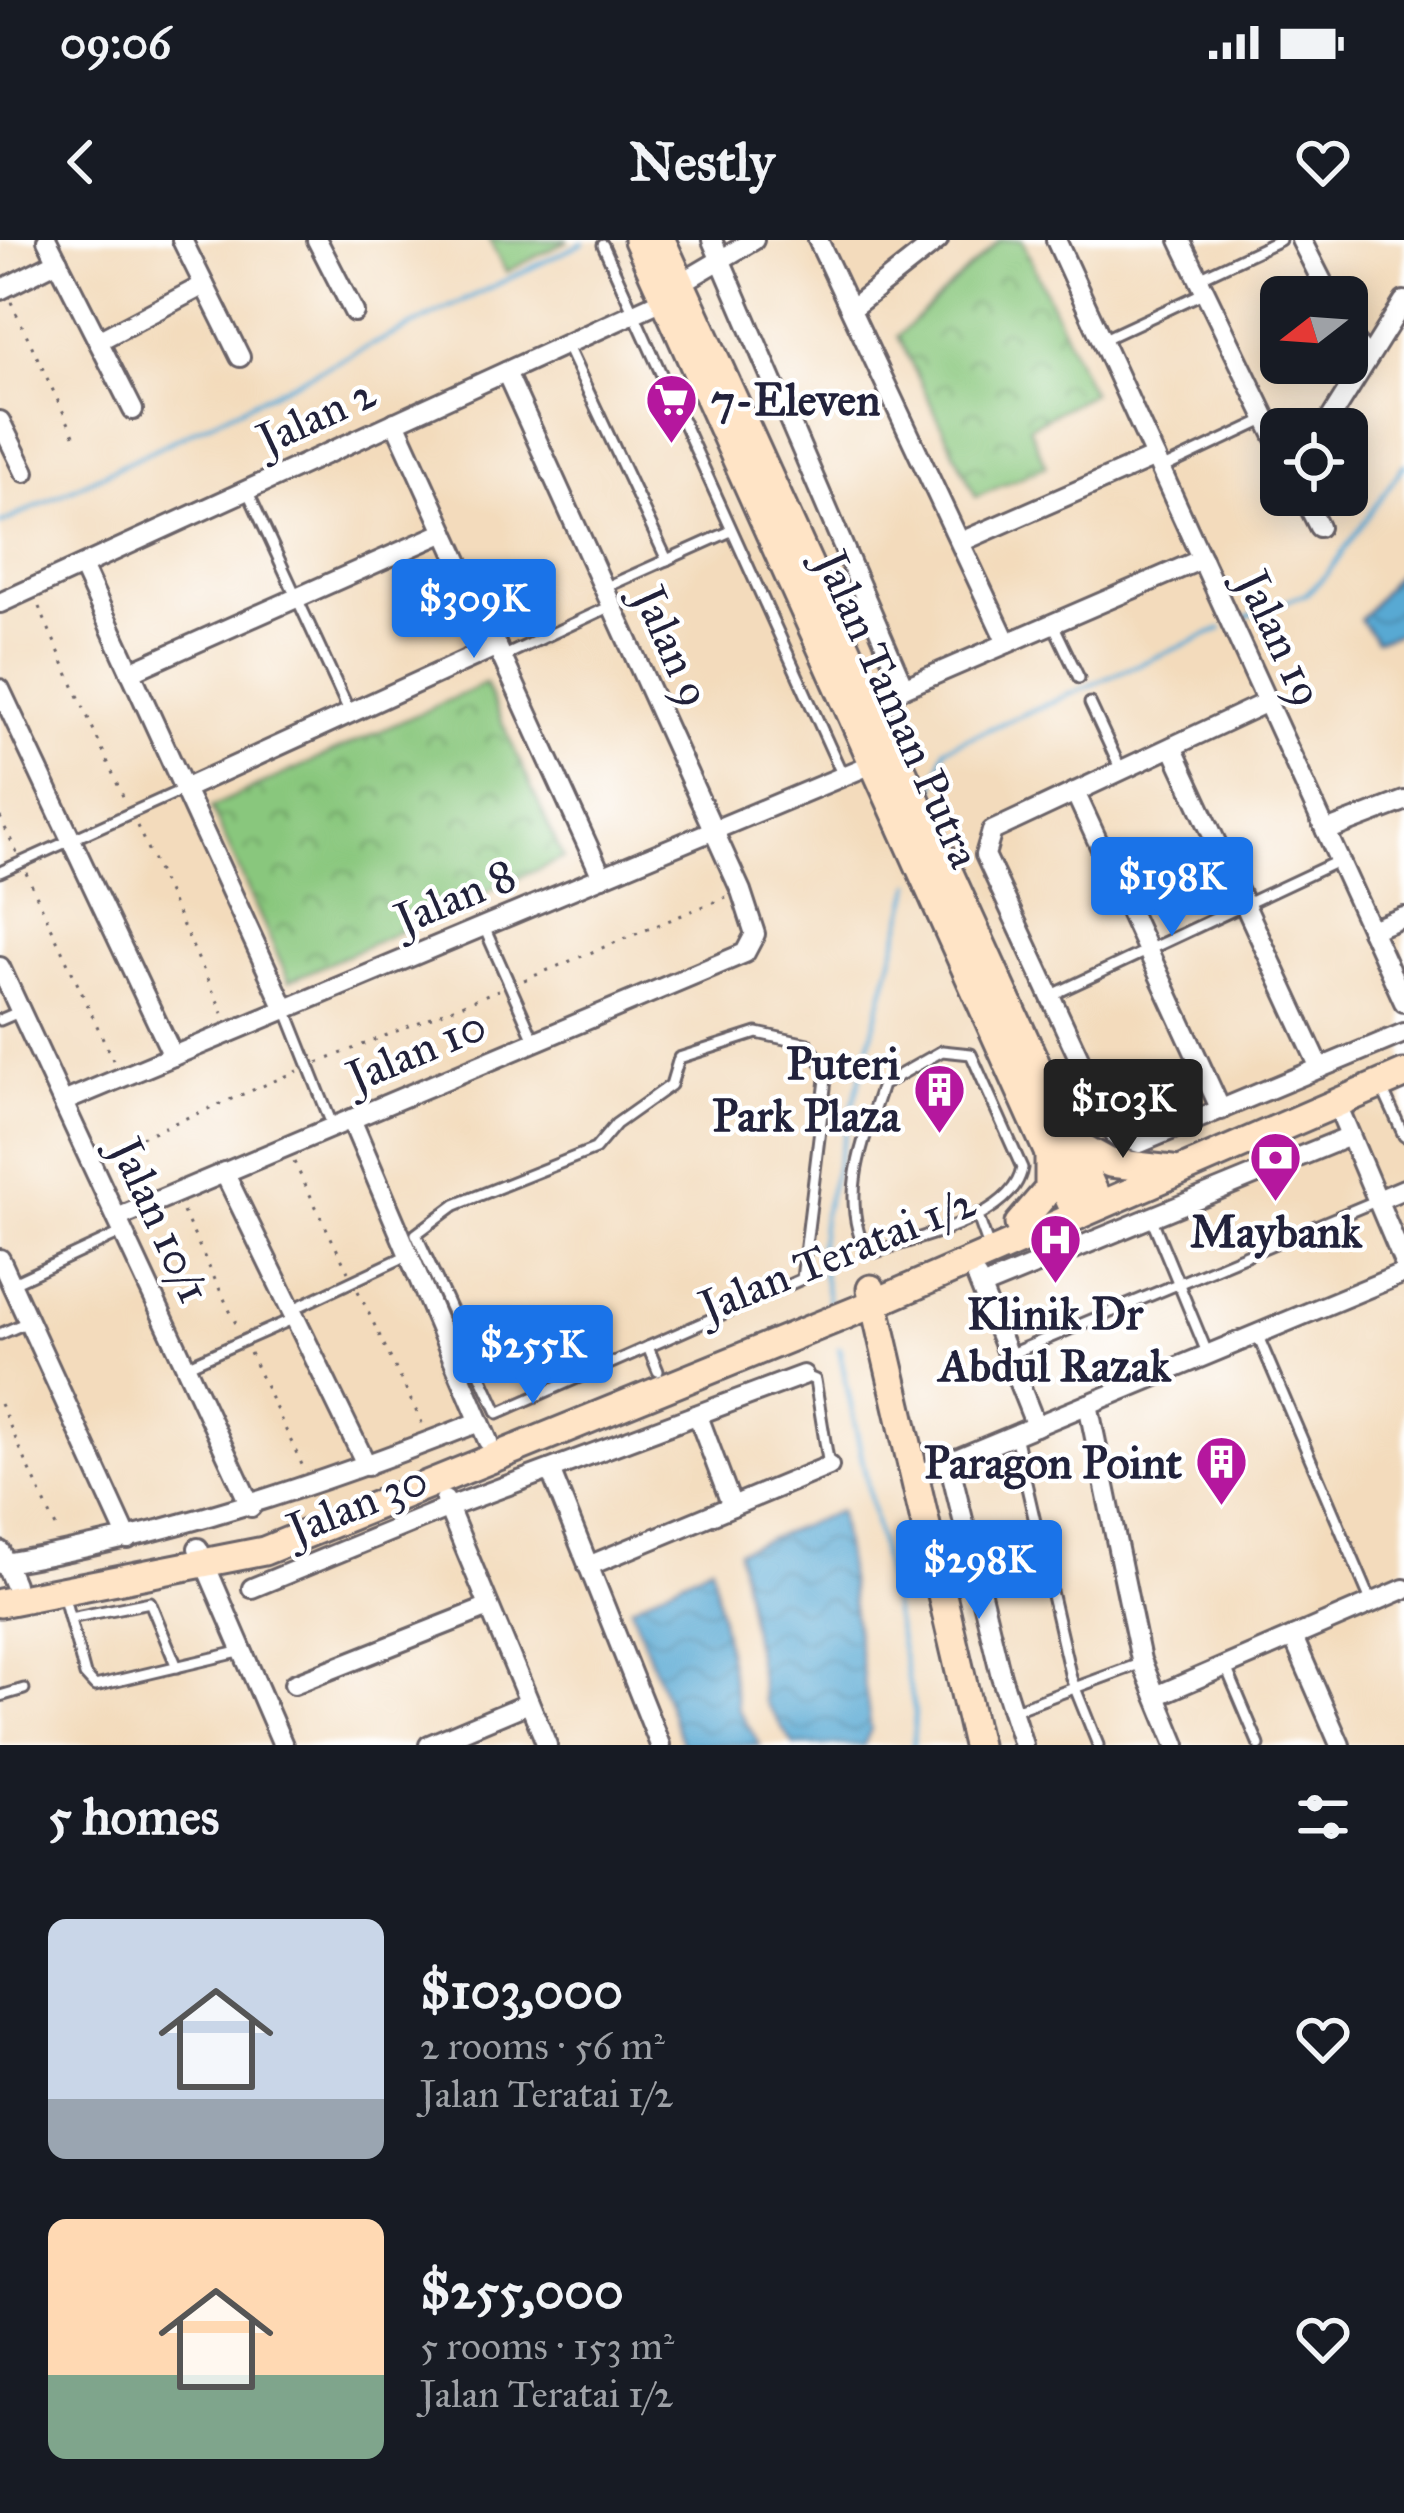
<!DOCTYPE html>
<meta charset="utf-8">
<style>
:root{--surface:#171b24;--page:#242831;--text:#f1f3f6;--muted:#9ea1a6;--accent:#1a73e8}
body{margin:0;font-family:"IM FELL Great Primer",serif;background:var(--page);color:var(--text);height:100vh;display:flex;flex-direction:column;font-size:45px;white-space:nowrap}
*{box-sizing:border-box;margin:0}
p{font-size:39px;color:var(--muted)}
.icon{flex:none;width:66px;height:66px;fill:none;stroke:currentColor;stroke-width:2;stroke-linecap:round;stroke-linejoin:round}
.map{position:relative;height:1505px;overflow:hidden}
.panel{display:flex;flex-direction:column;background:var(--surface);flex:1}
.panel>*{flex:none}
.needle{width:78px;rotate:253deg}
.fabs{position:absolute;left:1260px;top:36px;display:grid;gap:24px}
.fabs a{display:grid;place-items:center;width:108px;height:108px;border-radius:18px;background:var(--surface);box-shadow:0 6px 30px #0003;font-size:60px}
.price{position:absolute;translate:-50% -102px;padding:0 27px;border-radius:12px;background:var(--accent);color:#fff;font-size:39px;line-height:78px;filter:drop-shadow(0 3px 6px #0008)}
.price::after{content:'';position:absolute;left:50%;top:72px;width:36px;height:27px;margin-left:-18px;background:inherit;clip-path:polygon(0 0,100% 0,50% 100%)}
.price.current{background:#222;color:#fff}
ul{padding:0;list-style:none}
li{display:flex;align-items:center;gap:36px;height:300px;padding:0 48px}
li span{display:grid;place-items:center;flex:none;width:336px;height:240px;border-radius:18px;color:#555}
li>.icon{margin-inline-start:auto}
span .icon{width:144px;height:144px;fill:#fffc;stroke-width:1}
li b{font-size:51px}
h2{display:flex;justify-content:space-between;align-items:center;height:144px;padding:0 48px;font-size:51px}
.status{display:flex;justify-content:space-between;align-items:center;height:84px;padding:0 60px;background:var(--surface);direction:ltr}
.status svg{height:33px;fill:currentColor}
header{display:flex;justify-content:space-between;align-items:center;height:156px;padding:0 48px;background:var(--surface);font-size:54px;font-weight:700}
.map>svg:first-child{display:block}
</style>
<div class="status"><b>09:06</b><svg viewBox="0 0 49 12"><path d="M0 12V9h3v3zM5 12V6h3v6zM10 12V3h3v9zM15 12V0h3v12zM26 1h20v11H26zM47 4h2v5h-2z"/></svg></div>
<header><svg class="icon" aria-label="back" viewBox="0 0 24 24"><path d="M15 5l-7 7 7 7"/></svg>Nestly<svg class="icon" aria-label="heart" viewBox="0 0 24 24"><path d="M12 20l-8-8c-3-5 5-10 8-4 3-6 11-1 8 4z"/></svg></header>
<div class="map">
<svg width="1404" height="1505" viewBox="0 0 1404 1505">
<defs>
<pattern id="park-crowns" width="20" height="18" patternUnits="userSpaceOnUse" patternTransform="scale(3)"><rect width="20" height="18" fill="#89c77d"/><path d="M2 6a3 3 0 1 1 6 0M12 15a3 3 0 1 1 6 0" fill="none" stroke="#70a168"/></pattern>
<pattern id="water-waves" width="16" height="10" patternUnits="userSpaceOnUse" patternTransform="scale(3)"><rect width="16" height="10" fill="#59a9d3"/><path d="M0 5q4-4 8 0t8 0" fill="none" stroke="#4989ac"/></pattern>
</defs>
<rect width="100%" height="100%" fill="#fff"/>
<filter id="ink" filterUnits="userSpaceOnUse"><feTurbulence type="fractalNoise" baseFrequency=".00833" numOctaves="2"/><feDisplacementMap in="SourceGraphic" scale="24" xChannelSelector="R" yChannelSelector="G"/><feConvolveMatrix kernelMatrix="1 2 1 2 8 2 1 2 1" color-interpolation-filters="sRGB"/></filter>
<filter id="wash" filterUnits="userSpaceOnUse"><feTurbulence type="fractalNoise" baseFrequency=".004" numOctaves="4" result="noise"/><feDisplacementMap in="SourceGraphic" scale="48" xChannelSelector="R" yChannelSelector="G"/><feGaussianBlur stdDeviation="2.7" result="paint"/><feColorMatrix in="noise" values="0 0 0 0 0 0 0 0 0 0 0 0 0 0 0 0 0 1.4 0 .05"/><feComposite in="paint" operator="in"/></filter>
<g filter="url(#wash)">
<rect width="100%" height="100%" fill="#f3dbbc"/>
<g fill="url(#park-crowns)" stroke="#56745c" stroke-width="3">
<path d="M1000 0H1022L1092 153 1029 187 1046 226 976 257 898 96Z"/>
<path d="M485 444 563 618 289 741 211 567Z"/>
</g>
<path fill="#89c77d" stroke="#56745c" stroke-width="3" d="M489 0H569L506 32Z"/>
<g fill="url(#water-waves)" stroke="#3e6687" stroke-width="3">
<path d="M1404 326V392L1376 401 1360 380Z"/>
<path d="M839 1271 871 1489 864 1505H794L764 1461 738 1311Z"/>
<path d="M711 1325 738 1469 760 1505H683L631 1367Z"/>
</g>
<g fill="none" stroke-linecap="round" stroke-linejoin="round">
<g stroke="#59a9d3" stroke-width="4.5">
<path d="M0 284 583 3"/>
<path d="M1246 377 1306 354 1327 334 1404 225"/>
<path d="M931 559 945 508 1221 389"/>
<path d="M829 1062 819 1012 823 977 912 644"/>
<path d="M839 1108 915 1473 913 1505"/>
</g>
</g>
</g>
<g filter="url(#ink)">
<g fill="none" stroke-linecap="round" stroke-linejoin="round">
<defs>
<g id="lane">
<path d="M603 5 843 536"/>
<path d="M1199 38 1280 0"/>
<path d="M1102 100 1205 52"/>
<path d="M566 104 667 320"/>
<path d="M1161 229 1267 179"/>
<path d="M247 250 350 473"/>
<path d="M604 348 731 291"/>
<path d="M1053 384 1079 438"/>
<path d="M502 417 611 366"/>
<path d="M1090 463 1121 530"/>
<path d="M0 632 184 549"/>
<path d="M484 687 535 802"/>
<path d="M1050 756 1338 621"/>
<path d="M286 769 333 887"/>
<path d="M0 780 21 771"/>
<path d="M757 793 808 804 827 831 802 1039 498 1173 416 994 455 965 595 909 616 884 671 845 679 818Z"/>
<path d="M942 811 971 814 1022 928C1013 979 919 996 876 1012L864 1008C840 951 864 901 882 845Z"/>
<path d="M1382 848 1404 896"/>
<path d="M977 974 986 999"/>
<path d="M1151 977 1208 1115"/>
<path d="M11 1044 123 992"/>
<path d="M291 1070 408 1015"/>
<path d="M0 1094 28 1082"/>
<path d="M1257 1094 1372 1363"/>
<path d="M648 1107 658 1131"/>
<path d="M1008 1115 1378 960"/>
<path d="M186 1126 295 1078"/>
<path d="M803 1135 815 1140 829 1226"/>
<path d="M1015 1195 1071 1438 1098 1505"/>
<path d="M63 1354 85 1435 95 1446 243 1411"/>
<path d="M70 1378 150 1362 177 1427"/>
<path d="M1226 1427 1259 1505"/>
<path d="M0 1456 24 1449"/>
<path d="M1012 1471 1142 1423"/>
</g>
<g id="street">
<path d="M47 0 133 170"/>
<path d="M182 0 240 117"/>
<path d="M317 0 354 72"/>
<path d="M712 0 904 448"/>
<path d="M818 0 1007 403"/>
<path d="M1056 0 1404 762"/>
<path d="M1180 0 1281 209"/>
<path d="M1301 0 1330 57"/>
<path d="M681 43 754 0"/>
<path d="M0 50 58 21"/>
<path d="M852 68 938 0"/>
<path d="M1347 91 1368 118"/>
<path d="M98 101 204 45"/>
<path d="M0 181 25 232"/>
<path d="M395 182 602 637"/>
<path d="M1324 189 1404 61"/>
<path d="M1303 255 1319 287"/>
<path d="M963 301 1155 217"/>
<path d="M82 326 285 769"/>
<path d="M0 363 665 59"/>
<path d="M130 432 445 292"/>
<path d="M0 449 173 816"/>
<path d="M871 462 1202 319"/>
<path d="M1267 462 992 591 985 615 1115 896 1140 903 1404 793"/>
<path d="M1172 507 1320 828"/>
<path d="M184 549 497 406"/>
<path d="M1075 552 1221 870"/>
<path d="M1326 591 1404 561"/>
<path d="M1371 690 1404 677"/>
<path d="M0 727 251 1267"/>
<path d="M63 862 877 522"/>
<path d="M1336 862 1404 1023"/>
<path d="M351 879 488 1201"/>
<path d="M224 932 367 1226"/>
<path d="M1378 960 1404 949"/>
<path d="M117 978 745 713 755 694 741 651 506 132"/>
<path d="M0 1019 128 1299"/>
<path d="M977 1038 1036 1186"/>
<path d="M981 1047 1350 896"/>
<path d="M1088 1164 1141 1420 1176 1505"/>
<path d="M698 1176 732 1266"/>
<path d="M949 1222 1001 1436 1023 1505"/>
<path d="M551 1232 660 1505"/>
<path d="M913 1237 1404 1033"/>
<path d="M445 1260 547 1505"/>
<path d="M198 1308 283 1505"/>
<path d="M0 1311 14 1344"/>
<path d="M0 1324C168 1296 321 1244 479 1182"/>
<path d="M588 1326 829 1226"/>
<path d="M252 1348 447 1268 803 1135"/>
<path d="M1293 1397 1340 1505"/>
<path d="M294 1444 489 1367"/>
<path d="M1156 1456 1404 1349"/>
<path d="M429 1505 529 1463"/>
</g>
<g id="secondary">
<path d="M638 0 1077 976"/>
<path d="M661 0 1100 965"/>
<path d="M1074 903 1110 923 1172 930"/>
<path d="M1019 984 1049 949V916"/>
<path d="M871 1049 977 1505"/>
<path d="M0 1363 264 1311 875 1063 1404 834"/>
</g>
</defs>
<use href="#lane" stroke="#6b6368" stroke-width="15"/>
<use href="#street" stroke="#6b6368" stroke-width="24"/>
<use href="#secondary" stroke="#6b6368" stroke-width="33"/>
<g stroke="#6b6368" stroke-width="3" stroke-dasharray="3 9" stroke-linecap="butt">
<path d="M11 62 77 201"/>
<path d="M39 367 125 561"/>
<path d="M0 577 17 613"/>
<path d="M137 586 223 773"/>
<path d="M26 633 113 820"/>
<path d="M524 740 726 657"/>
<path d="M318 823 498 750"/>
<path d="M108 911 298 831"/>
<path d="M294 922 348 1032"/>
<path d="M183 972 238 1088"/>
<path d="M358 1051 422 1183"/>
<path d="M250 1113 304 1229"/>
<path d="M0 1164 59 1294"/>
</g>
<use href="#lane" stroke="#fff" stroke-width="9"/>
<use href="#street" stroke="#fff" stroke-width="18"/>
<use href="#secondary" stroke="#ffe4c6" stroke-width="27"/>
</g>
</g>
<defs>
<symbol id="supermarket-pin" viewBox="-11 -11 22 30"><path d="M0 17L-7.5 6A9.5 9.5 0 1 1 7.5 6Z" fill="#b5179e" stroke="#fff"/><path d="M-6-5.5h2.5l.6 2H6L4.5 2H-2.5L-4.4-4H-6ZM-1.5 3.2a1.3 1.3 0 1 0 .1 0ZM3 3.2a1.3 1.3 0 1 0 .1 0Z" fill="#fff"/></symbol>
<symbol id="building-pin" viewBox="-11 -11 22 30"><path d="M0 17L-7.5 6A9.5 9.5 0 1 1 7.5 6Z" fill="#b5179e" stroke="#fff"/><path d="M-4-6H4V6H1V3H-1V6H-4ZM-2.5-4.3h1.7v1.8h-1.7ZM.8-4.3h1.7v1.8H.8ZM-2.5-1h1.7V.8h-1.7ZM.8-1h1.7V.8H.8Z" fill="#fff"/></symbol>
<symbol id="bank-pin" viewBox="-11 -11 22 30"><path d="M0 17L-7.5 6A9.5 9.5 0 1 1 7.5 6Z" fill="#b5179e" stroke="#fff"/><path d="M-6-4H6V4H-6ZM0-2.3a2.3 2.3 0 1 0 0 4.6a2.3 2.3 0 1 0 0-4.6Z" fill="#fff"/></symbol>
<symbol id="hospital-pin" viewBox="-11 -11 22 30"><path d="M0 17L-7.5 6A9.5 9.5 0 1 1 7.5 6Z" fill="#b5179e" stroke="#fff"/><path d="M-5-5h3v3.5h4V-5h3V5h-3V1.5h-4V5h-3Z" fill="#fff"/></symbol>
</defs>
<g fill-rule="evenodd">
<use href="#supermarket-pin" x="642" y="130" width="59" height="81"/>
<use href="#building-pin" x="910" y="820" width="59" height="81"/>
<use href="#bank-pin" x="1246" y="888" width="59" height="81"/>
<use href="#hospital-pin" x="1026" y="970" width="59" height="81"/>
<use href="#building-pin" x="1192" y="1192" width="59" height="81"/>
</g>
<g text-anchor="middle" stroke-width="9" stroke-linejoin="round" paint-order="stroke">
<g font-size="45" font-weight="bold" fill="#22223b" stroke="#fff" text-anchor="end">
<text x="711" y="175" text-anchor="start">7-Eleven</text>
<text x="900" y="839">Puteri<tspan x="900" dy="52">Park Plaza</tspan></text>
<text x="1276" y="1007" text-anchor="middle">Maybank</text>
<text x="1055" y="1089" text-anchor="middle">Klinik Dr<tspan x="1055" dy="52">Abdul Razak</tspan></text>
<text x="1182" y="1238">Paragon Point</text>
</g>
<g font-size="45" fill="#22223b" stroke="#fff">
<text transform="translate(316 175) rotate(-25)" y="16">Jalan 2</text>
<text transform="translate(1281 398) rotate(65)" y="16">Jalan 19</text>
<text transform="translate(673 406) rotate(66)" y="16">Jalan 9</text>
<text transform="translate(899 469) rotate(66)" y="16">Jalan Taman Putra</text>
<text transform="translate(455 656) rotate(-23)" y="16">Jalan 8</text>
<text transform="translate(416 810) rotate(-23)" y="16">Jalan 10</text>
<text transform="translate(161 980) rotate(65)" y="16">Jalan 10/1</text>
<text transform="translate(837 1013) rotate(-22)" y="16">Jalan Teratai 1/2</text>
<text transform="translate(357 1263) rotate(-22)" y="16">Jalan 30</text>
</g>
</g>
</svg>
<div class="fabs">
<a><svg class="needle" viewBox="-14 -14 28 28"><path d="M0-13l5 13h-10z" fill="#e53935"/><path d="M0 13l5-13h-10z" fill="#9ea1a6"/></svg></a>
<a><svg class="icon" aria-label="locate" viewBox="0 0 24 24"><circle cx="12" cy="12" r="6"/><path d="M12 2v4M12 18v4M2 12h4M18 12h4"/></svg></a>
</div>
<b class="price" style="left:474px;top:421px">$309K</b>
<b class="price" style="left:1172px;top:699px">$198K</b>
<b class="price current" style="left:1123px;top:921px">$103K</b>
<b class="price" style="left:533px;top:1167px">$255K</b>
<b class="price" style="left:979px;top:1382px">$298K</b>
</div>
<section class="panel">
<h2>5 homes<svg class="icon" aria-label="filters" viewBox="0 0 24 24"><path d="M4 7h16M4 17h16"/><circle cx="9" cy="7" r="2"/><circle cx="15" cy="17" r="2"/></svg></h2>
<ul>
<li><span style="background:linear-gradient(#c9d6e8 75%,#9aa5b1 0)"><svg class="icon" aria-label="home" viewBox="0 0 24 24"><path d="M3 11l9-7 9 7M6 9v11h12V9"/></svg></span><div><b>$103,000</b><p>2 rooms · 56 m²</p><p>Jalan Teratai 1/2</p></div><svg class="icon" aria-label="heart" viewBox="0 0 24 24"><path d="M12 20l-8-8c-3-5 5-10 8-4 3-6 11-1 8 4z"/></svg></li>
<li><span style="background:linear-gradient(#ffd9b3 65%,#7fa58c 0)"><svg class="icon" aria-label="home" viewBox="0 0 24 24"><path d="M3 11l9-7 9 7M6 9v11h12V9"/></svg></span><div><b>$255,000</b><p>5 rooms · 153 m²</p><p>Jalan Teratai 1/2</p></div><svg class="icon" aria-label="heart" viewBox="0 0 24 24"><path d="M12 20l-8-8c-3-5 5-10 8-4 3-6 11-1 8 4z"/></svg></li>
</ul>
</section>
